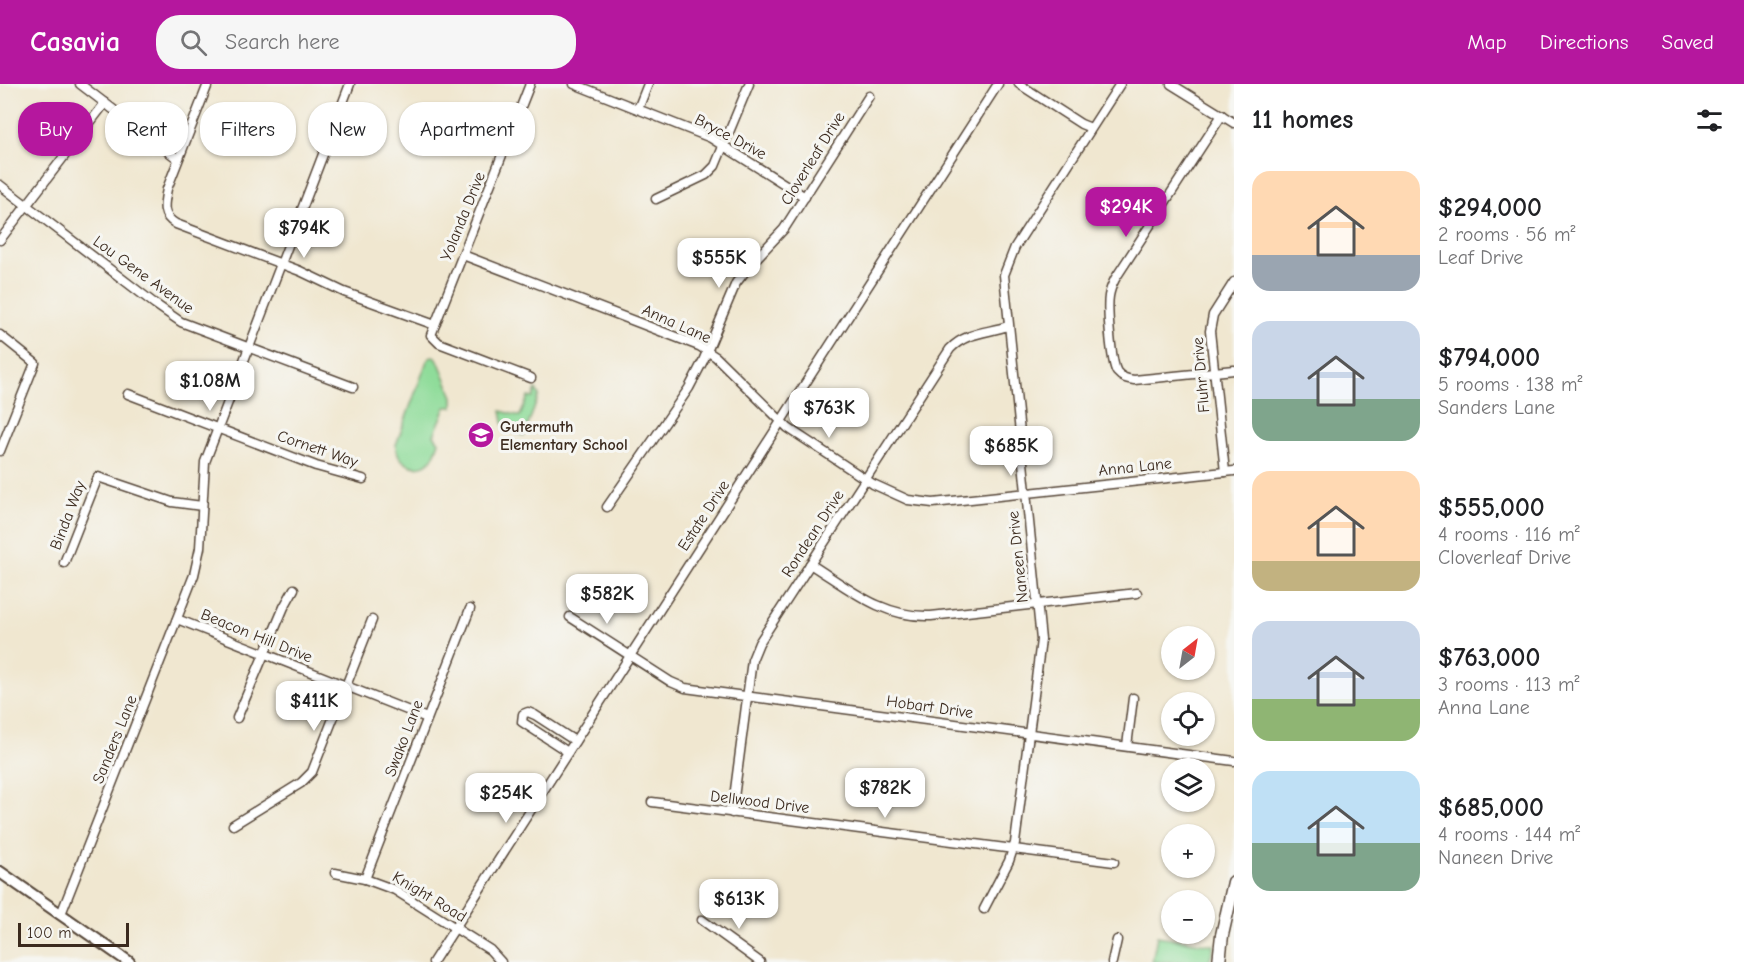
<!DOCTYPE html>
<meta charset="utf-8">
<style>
:root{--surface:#fff;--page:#f6f6f6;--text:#202124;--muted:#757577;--accent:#b5179e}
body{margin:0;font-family:"Comic Neue",sans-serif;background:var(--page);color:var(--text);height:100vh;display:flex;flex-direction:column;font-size:22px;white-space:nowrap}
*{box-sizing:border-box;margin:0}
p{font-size:20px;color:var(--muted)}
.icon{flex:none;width:33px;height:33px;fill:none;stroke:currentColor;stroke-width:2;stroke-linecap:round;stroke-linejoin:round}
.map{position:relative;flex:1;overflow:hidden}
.drawer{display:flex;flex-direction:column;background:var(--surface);width:510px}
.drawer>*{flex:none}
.banner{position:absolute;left:18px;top:18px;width:570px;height:54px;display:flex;gap:12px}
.needle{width:39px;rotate:31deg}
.tools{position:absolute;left:1161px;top:542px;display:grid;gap:12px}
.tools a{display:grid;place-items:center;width:54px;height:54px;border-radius:50%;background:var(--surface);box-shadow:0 2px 4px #0004;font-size:30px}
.scale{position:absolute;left:18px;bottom:15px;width:111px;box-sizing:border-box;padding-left:6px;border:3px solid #3b2a1e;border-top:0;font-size:16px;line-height:21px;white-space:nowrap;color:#3b2a1e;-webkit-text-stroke:4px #f6f6f2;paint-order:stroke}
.price{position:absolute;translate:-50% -51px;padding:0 14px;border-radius:12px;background:#fff;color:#222;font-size:20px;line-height:39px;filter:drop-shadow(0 2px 3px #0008)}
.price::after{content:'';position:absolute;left:50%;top:36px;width:18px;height:14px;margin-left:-9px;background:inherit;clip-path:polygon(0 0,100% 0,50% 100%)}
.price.on{background:var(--accent);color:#fff}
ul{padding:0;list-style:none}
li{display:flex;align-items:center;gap:18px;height:150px;padding:0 18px}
li span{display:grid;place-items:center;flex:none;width:168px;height:120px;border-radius:18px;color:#555}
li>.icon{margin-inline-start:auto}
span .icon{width:72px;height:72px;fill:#fffc;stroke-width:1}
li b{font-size:26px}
h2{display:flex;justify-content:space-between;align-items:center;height:72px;padding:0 18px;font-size:26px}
.pill{padding:0 21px;border-radius:24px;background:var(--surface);box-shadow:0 2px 4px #0004;font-size:21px;line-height:54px}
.pill.on{background:var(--accent);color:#fff}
header{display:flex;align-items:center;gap:36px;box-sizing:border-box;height:84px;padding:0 30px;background:var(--accent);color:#fff}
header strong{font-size:28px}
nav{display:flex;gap:33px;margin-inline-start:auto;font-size:21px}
.search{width:420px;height:54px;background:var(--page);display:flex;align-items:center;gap:15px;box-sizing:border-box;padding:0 21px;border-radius:24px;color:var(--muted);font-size:22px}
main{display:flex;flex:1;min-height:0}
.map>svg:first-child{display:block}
</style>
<header>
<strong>Casavia</strong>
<div class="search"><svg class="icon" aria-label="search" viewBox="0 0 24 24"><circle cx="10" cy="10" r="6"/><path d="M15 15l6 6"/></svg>Search here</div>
<nav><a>Map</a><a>Directions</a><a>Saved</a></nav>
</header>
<main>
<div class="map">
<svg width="1234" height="878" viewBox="0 0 1234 878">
<rect width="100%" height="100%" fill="#f6f6f2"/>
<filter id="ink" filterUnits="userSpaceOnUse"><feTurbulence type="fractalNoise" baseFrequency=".0167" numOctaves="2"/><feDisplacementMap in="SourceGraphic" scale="12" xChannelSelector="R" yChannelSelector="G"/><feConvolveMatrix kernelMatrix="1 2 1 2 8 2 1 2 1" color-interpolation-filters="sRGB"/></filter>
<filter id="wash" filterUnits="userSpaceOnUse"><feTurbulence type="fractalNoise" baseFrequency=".008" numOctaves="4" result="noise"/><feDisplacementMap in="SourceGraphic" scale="24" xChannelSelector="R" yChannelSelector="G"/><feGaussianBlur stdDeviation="1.35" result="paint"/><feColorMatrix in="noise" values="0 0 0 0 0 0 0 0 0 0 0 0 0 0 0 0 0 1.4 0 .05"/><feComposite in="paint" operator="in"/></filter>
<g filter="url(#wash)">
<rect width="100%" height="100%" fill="#f0e7d0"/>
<g fill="#8fdc9a" stroke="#65835c" stroke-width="1.5">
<path d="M432 272 436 273 438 276 453 313V323H446L434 351 439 358C437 364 435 371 431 376 417 391 396 378 396 361L427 277Z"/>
<path d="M536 305 539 311 524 352 504 344 501 327 520 332 528 313 533 314Z"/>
<path d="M1157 852 1214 861 1209 878H1152Z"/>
</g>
</g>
<g filter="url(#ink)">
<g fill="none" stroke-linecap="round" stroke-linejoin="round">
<defs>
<g id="minor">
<path d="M80 0 178 75"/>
<path d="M208 0 167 105C164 120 161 132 176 140L300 187 344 208 435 241 431 251 439 259 531 294"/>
<path d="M574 0 711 54 805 113"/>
<path d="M1019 0 1081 40 1091 44"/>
<path d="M1171 0 1234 39"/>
<path d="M638 25 648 0"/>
<path d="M1222 31 1115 195C1112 201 1110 206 1109 212 1107 224 1111 279 1117 288 1122 294 1127 295 1134 296L1234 286"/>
<path d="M0 101 155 220 181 238 353 303"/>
<path d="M656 115 706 91 715 82 749 0"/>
<path d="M0 156 105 19"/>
<path d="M463 171 699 262 716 273 788 344 873 400 908 416 933 419 952 417 1234 387"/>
<path d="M435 241 530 0"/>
<path d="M0 251 35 279 0 367"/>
<path d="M128 310 316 382 363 395"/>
<path d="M1225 388 1210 247 1213 231 1234 198"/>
<path d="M607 423 689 304 703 277 736 199 750 181 784 145 869 12"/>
<path d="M64 479 98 393 172 418 202 422"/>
<path d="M810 480C850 505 882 534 931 532L1137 509"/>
<path d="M570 533 671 598 685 604 1234 677"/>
<path d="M177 535 427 634"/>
<path d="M237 634 284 523 294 505"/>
<path d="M1127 662 1133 614"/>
<path d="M568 668 522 638 523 630 528 628 535 631 575 657"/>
<path d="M652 718 1114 778"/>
<path d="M732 729 752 576 759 559 950 265C966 248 987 249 1008 242"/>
<path d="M233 741 301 699 312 688 372 536"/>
<path d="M335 789 365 795 395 806 490 866 501 878"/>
<path d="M365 795 470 525"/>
<path d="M984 825 1009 777 1015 759 1041 556 1004 191 1015 163 1120 0"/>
<path d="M61 830 194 491 200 464 205 378 350 0"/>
<path d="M702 836 760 878"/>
<path d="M433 878 998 0"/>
<path d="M1112 878 1117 856"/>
</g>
<path id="tertiary" d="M0 788 129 878"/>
<path id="secondary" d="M1219 878 1222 851 1234 798"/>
</defs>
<use href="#minor" stroke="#564639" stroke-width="11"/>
<use href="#tertiary" stroke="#564639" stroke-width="14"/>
<use href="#secondary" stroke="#564639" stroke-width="15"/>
<use href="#minor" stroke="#fff" stroke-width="8"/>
<use href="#tertiary" stroke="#fff" stroke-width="10"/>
<use href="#secondary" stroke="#fff" stroke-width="12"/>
</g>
</g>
<defs>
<symbol id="school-disc" viewBox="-11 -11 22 22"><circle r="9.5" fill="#b5179e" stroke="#f6f6f2"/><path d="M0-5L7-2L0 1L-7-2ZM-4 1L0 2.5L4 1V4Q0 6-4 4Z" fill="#fff"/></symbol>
</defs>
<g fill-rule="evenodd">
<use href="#school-disc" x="466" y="336" width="30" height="30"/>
</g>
<g text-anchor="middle" stroke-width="6" stroke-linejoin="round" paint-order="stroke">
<g font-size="16" fill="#3b2a1e" stroke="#f6f6f2">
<text transform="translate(731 52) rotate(28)" y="6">Bryce Drive</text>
<text transform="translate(812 74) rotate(-58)" y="6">Cloverleaf Drive</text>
<text transform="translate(462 132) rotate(-68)" y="6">Yolanda Drive</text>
<text transform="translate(144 190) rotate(36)" y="6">Lou Gene Avenue</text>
<text transform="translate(677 239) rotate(24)" y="6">Anna Lane</text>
<text transform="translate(1200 291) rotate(-95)" y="6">Fluhr Drive</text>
<text transform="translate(318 364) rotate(19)" y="6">Cornett Way</text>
<text transform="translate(1135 382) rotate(-6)" y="6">Anna Lane</text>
<text transform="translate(67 431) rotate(-69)" y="6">Binda Way</text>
<text transform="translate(703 431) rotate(-57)" y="6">Estate Drive</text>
<text transform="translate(812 449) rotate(-57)" y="6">Rondean Drive</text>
<text transform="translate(1017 473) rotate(-96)" y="6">Naneen Drive</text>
<text transform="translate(257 551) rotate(22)" y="6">Beacon Hill Drive</text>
<text transform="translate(930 622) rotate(8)" y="6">Hobart Drive</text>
<text transform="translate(403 654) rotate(-69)" y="6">Swako Lane</text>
<text transform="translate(114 655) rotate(-68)" y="6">Sanders Lane</text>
<text transform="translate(760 717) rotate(7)" y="6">Dellwood Drive</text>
<text transform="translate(430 812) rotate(31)" y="6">Knight Road</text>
</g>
<g font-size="16" font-weight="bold" fill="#3b2a1e" stroke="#f6f6f2" text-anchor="start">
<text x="500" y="348">Gutermuth<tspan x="500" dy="18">Elementary School</tspan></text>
</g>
</g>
</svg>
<div class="tools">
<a><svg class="needle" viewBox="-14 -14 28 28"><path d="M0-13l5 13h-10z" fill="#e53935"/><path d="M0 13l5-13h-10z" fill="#757577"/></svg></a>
<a><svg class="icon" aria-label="locate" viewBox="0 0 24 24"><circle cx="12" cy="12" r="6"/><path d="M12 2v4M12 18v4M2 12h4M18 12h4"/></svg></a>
<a><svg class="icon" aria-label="layers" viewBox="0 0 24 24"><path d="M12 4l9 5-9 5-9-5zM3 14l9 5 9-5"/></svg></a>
<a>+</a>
<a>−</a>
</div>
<div class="scale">100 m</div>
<b class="price on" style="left:1126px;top:154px">$294K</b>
<b class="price" style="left:304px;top:175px">$794K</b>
<b class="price" style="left:719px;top:205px">$555K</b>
<b class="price" style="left:210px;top:328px">$1.08M</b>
<b class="price" style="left:829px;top:355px">$763K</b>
<b class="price" style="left:1011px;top:393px">$685K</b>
<b class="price" style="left:607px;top:541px">$582K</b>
<b class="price" style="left:314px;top:648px">$411K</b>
<b class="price" style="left:885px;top:735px">$782K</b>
<b class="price" style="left:506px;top:740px">$254K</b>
<b class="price" style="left:739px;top:846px">$613K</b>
<div class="banner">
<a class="pill on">Buy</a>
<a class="pill">Rent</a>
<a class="pill">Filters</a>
<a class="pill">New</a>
<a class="pill">Apartment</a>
</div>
</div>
<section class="drawer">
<h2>11 homes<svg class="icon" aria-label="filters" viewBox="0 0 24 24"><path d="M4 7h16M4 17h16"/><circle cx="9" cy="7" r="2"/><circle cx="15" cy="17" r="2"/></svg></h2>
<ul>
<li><span style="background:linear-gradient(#ffd9b3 70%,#9aa5b1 0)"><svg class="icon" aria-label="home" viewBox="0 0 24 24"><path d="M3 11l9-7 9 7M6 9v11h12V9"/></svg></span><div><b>$294,000</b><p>2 rooms · 56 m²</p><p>Leaf Drive</p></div></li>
<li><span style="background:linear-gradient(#c9d6e8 65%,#7fa58c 0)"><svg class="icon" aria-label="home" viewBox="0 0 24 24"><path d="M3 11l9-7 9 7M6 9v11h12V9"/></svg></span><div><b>$794,000</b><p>5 rooms · 138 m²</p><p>Sanders Lane</p></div></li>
<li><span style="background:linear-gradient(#ffd9b3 75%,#c2b280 0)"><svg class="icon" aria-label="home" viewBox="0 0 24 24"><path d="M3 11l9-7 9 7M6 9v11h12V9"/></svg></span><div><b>$555,000</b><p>4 rooms · 116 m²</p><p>Cloverleaf Drive</p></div></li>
<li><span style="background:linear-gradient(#c9d6e8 65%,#8fb573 0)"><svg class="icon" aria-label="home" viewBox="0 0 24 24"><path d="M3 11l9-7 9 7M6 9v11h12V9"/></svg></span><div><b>$763,000</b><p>3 rooms · 113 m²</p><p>Anna Lane</p></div></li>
<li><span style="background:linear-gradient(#bfe0f5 60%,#7fa58c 0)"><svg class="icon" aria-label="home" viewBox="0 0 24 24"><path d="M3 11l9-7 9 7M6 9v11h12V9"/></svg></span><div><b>$685,000</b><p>4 rooms · 144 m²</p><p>Naneen Drive</p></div></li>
</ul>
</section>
</main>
